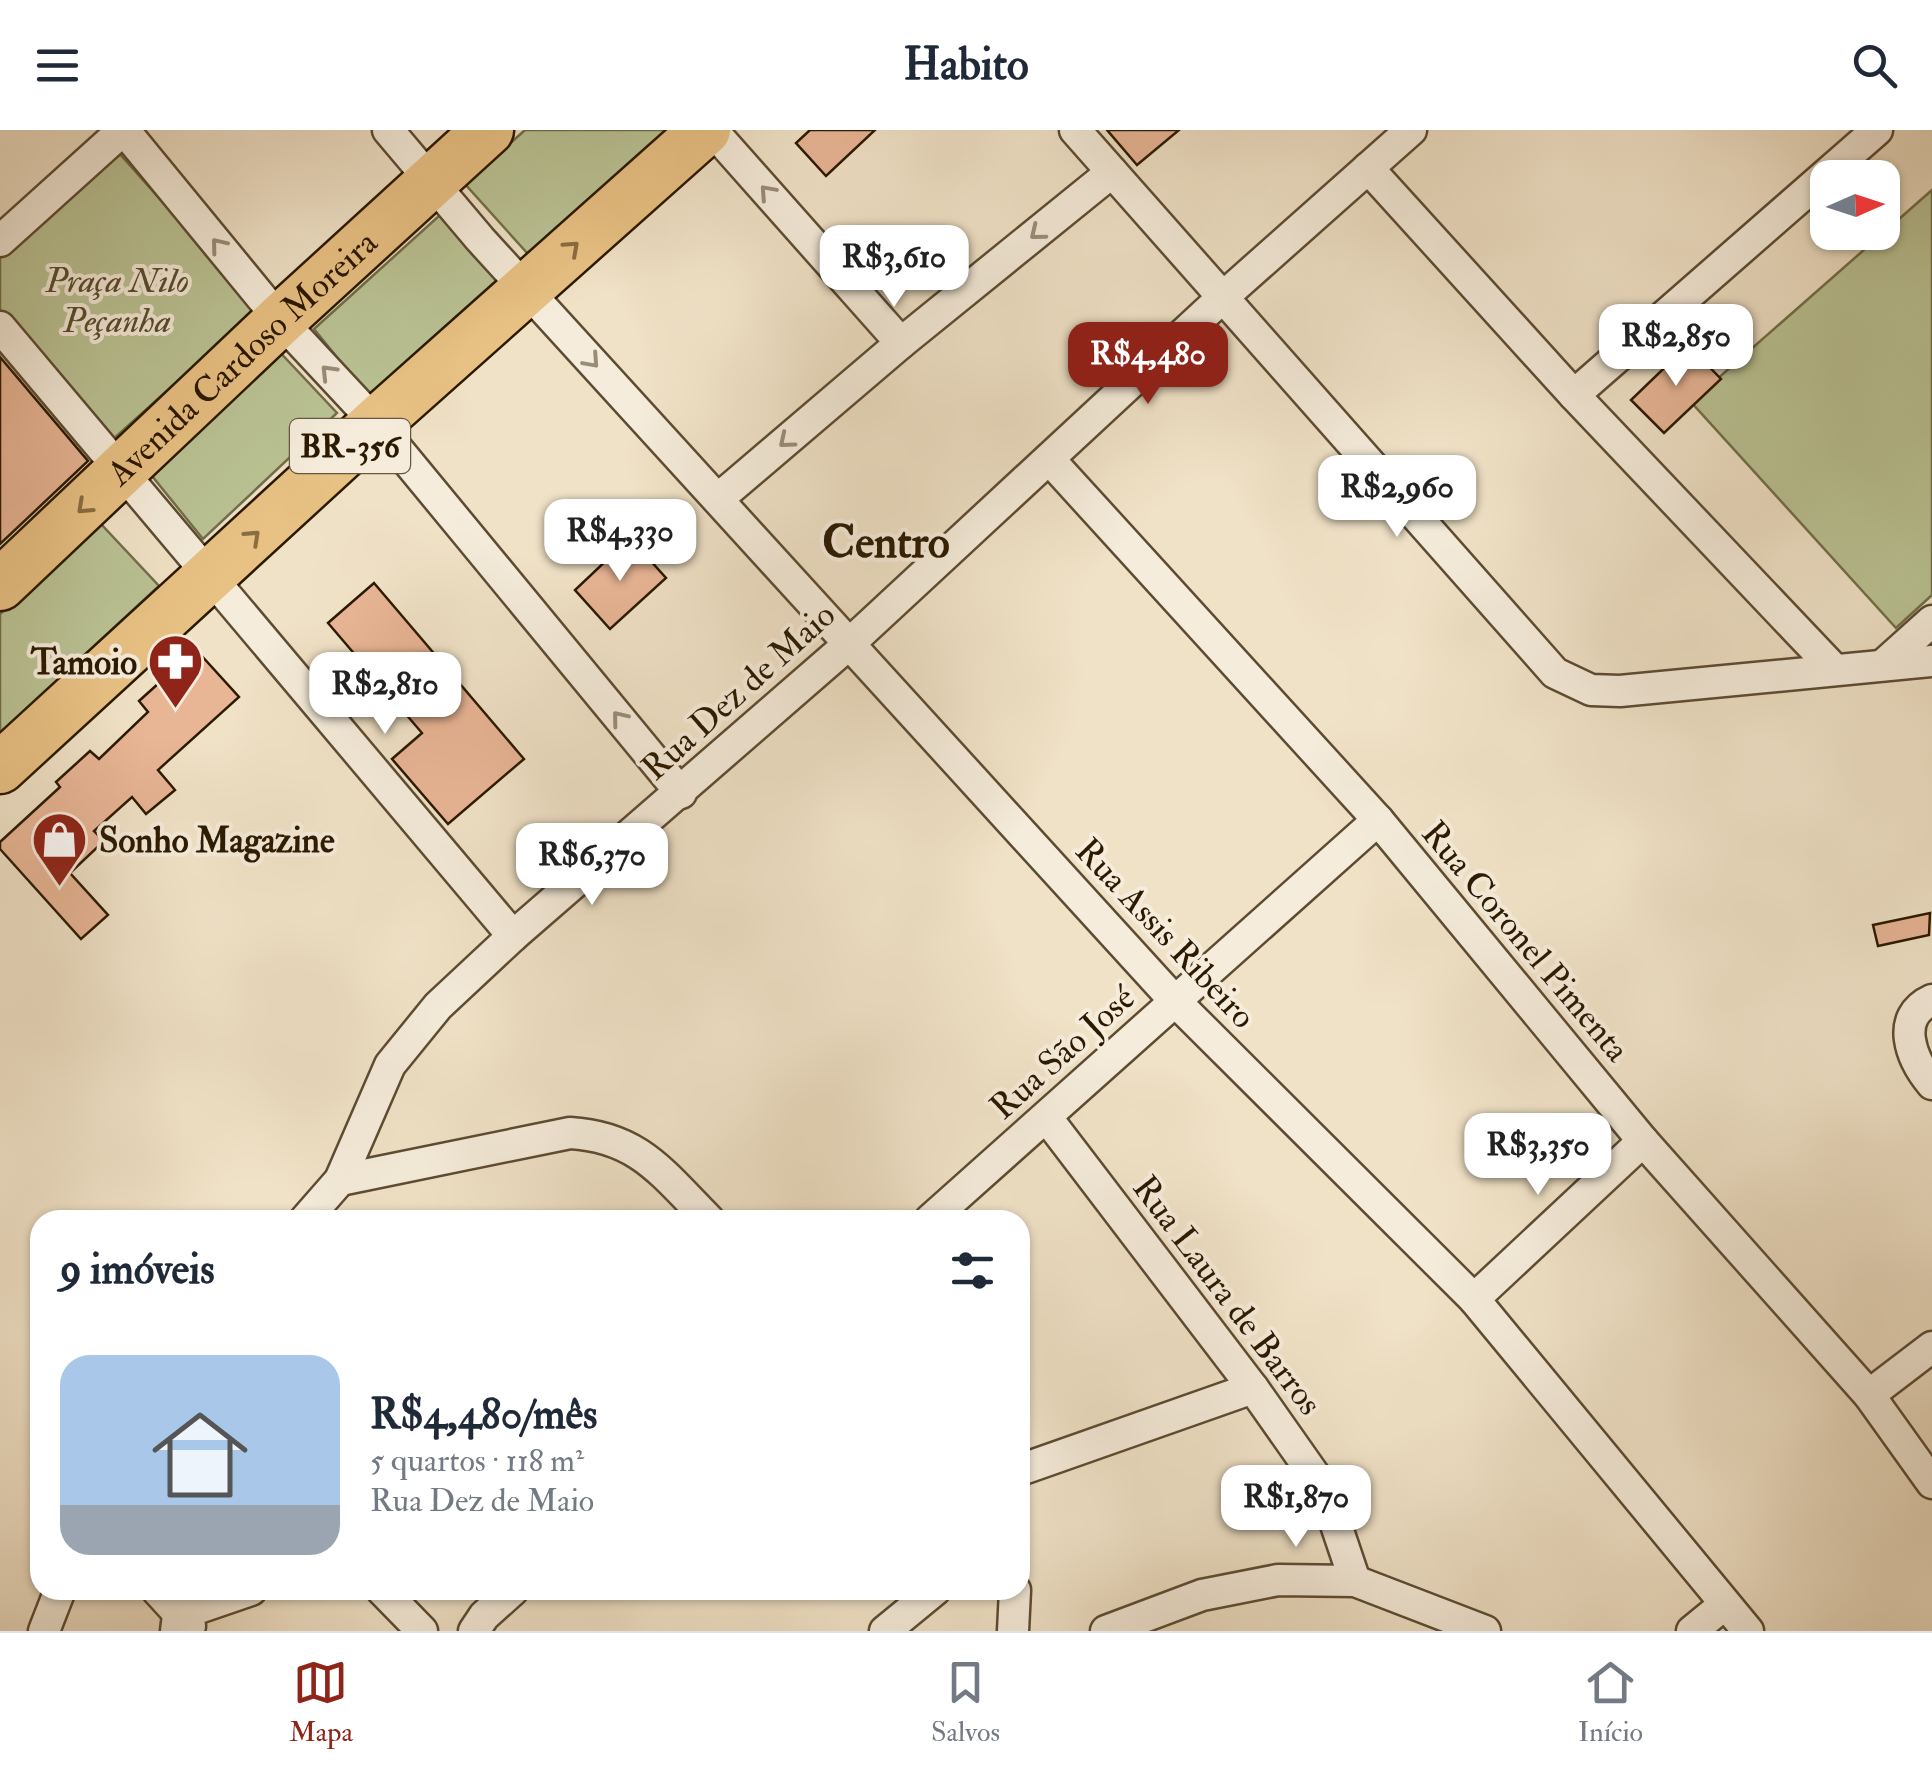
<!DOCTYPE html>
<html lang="pt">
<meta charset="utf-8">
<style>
:root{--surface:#fff;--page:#f2f2f3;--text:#1f2937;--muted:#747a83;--line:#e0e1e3;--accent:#8f2418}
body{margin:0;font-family:"IM FELL Double Pica",serif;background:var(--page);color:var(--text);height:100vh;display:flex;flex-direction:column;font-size:38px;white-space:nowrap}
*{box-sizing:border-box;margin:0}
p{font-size:32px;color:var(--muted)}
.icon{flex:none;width:55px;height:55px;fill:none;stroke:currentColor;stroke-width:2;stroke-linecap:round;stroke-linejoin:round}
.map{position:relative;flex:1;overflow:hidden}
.drawer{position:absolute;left:30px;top:1080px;width:1000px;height:390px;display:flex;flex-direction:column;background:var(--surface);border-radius:30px;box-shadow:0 2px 8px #0004}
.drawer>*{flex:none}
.needle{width:65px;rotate:87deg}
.tools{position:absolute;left:1810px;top:30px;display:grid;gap:20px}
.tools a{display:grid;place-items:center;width:90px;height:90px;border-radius:20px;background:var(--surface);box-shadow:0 2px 8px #0004;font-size:50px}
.price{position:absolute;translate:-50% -85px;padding:0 22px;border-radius:20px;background:#fff;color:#222;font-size:32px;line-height:65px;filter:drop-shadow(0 2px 5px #0008)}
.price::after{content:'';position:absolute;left:50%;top:60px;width:30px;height:22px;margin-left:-15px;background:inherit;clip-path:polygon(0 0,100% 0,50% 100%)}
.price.active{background:var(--accent);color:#fff}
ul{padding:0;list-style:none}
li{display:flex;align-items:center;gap:30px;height:250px;padding:0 30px}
li span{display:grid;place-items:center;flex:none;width:280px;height:200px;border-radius:30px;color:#555}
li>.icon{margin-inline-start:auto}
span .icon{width:120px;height:120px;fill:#fffc;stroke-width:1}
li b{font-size:42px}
h2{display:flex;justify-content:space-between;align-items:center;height:120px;padding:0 30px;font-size:42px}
header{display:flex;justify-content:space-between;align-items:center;height:130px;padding:0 30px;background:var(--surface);font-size:45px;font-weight:800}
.dock{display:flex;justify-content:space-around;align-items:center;height:140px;border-top:2px solid var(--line);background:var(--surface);font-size:28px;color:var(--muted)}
.dock a{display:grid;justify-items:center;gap:5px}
.dock .active{color:var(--accent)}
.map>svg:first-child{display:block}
</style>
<header><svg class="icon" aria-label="menu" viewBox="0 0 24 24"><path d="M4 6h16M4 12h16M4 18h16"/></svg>Habito<svg class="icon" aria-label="search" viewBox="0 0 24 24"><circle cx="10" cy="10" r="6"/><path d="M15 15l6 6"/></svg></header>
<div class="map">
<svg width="1932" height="1501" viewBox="0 0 1932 1501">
<rect width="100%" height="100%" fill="#f0e2c7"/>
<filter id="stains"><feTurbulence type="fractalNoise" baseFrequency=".002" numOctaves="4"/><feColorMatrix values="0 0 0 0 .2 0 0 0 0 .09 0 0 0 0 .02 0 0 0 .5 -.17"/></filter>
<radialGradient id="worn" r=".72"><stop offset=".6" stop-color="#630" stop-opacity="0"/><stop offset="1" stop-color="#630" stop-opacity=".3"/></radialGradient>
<g fill="#bac395" stroke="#726e4a" stroke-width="2.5">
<path d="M525 0H666L528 124 465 54Z"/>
<path d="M118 22 258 179 110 312 0 189V128Z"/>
<path d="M1932 60V465L1896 498 1691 272Z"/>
<path d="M440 85 497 151 370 268 314 199Z"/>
<path d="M275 217 337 283 203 409 148 341Z"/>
<path d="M101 394 159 456 0 603V484Z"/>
</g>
<g fill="#e8b595" stroke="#2b1900" stroke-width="2.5">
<path d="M810 0H875L826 46 796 13Z"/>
<path d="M1107 0H1179L1137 35Z"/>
<path d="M1688 215 1721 249 1664 303 1631 270Z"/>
<path d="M0 227 88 331 0 414Z"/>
<path d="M630 408 666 448 610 499 575 460Z"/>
<path d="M374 453 524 629 448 694 392 629 422 603 328 493Z"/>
<path d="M200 524 239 567 158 640 175 660 146 684 132 667 94 701 104 711 70 743 108 785 81 809 0 719V712L60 657 56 652 90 621 99 629 148 582 139 571 170 543 174 547Z"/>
<path d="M1930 783 1929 805 1878 816 1873 795Z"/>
</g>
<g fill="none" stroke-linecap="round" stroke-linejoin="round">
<defs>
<g id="minor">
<path d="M124 0 280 190 376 293 681 663"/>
<path d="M388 0 480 109 1174 870 1474 1169 1748 1501"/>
<path d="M712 0 901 213"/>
<path d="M1075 0 1555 543 1591 560 1620 561 1932 531"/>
<path d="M1368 38 1574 265 1834 539"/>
<path d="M0 111 123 0"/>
<path d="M0 197 513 806"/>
<path d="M1574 265 1877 0"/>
<path d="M1049 329 1378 690 1643 1011 1869 1265 1932 1353"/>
<path d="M718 369 901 213 1112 42"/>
<path d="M1883 535 1932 491"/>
<path d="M1932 870C1894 887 1911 929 1932 954"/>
<path d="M1047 988 1253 1258 1324 1359 1355 1451"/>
<path d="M340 1050 570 1003C639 1007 663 1044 709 1090"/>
<path d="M305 1090 340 1050 390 935 438 876 513 806 849 514 1222 168 1411 0"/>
<path d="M930 1090 1378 690"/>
<path d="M1474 1169 1643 1011"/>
<path d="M1869 1265 1932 1217"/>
<path d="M1020 1340 1253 1258"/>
<path d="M157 1460 190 1496"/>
<path d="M382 1460 422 1501"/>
<path d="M44 1501 60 1460"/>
<path d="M176 1501 178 1485 251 1460"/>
<path d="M474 1501 484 1486 513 1460"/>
<path d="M885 1501 935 1460"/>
<path d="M1013 1501 1015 1460"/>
<path d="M1106 1501 1202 1465 1278 1450 1355 1451 1485 1501"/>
<path d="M1692 1501 1725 1474"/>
</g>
<g id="trunk">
<path id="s1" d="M0 455 280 190 488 0"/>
<path d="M0 638 376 293 705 0"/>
</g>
</defs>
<use href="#minor" stroke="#5c4b32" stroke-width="35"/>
<use href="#trunk" stroke="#2b1900" stroke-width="55"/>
<use href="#minor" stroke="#f5ecdb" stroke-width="30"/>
<use href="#trunk" stroke="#e8c184" stroke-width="50"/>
</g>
<defs><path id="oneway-chevron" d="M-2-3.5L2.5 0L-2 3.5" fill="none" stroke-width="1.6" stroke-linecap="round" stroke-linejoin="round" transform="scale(2.5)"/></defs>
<g stroke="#9a8d78">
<use href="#oneway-chevron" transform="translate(767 62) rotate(-132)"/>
<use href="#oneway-chevron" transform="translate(1037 103) rotate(141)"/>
<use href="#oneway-chevron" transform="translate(218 115) rotate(-129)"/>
<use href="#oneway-chevron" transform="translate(592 231) rotate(48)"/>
<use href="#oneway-chevron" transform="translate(328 242) rotate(-134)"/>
<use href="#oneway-chevron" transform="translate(786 311) rotate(140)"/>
<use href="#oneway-chevron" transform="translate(619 588) rotate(-129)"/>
</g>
<g stroke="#8a6d42">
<use href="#oneway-chevron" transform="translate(572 118) rotate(-42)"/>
<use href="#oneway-chevron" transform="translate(84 377) rotate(137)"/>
<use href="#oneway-chevron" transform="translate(253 407) rotate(-43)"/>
</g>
<defs>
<symbol id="pharmacy-pin" viewBox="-11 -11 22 30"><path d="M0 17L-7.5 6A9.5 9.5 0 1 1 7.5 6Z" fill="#8f2418" stroke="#f5ecdb"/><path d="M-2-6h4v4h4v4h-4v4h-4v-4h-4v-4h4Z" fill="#fff"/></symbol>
<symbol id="shop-pin" viewBox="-11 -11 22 30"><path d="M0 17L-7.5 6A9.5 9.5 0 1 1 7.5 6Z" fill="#8f2418" stroke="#f5ecdb"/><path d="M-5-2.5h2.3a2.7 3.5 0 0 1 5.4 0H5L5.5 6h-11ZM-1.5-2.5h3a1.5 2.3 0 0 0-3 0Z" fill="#fff"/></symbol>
</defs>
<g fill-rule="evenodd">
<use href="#pharmacy-pin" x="144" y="500" width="63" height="86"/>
<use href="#shop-pin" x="28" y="678" width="63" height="86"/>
</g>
<g text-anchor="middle" stroke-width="8" stroke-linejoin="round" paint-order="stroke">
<rect fill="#f5ecdb" stroke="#685842" stroke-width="2.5" x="290" y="289" width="120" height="54" rx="8"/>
<g font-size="32" font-weight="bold" fill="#2b1900">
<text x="350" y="327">BR-356</text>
</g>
<g font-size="35" font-style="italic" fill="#564c2d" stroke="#f5ecdb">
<text x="117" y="162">Praça Nilo<tspan x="117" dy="40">Peçanha</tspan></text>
</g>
<g font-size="35" fill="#2b1900" stroke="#f5ecdb">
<text dy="12" stroke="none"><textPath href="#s1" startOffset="332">Avenida Cardoso Moreira</textPath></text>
<text transform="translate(738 561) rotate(-42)" y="12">Rua Dez de Maio</text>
<text transform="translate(1166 803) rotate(47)" y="12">Rua Assis Ribeiro</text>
<text transform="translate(1526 811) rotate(50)" y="12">Rua Coronel Pimenta</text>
<text transform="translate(1062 922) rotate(-42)" y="12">Rua São José</text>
<text transform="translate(1228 1165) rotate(53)" y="12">Rua Laura de Barros</text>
</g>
<g font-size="35" font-weight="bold" fill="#2b1900" stroke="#f5ecdb" text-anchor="end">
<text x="137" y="544">Tamoio</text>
<text x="99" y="722" text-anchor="start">Sonho Magazine</text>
</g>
<g font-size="45" font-weight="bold" fill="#2b1900" stroke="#f5ecdb">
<text x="886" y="427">Centro</text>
</g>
</g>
<rect width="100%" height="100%" filter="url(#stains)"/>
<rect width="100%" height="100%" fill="url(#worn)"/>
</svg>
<div class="tools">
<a><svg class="needle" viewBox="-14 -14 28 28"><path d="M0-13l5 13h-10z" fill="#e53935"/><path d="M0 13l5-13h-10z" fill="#747a83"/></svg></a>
</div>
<b class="price" style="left:894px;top:180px">R$3,610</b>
<b class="price" style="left:1676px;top:259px">R$2,850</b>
<b class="price active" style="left:1148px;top:277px">R$4,480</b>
<b class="price" style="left:1397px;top:410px">R$2,960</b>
<b class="price" style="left:620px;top:454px">R$4,330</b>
<b class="price" style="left:385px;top:607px">R$2,810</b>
<b class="price" style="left:592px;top:778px">R$6,370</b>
<b class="price" style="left:1538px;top:1068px">R$3,350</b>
<b class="price" style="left:1296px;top:1420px">R$1,870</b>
<section class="drawer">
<h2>9 imóveis<svg class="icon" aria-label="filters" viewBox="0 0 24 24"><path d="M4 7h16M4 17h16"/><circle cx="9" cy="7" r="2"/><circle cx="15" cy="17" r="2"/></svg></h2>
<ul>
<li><span style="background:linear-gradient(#a9c7e8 75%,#9aa5b1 0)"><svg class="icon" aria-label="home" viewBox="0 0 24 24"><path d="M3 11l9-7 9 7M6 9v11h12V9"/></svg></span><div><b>R$4,480/mês</b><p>5 quartos · 118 m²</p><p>Rua Dez de Maio</p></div></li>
</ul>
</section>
</div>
<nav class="dock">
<a class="active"><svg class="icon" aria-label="map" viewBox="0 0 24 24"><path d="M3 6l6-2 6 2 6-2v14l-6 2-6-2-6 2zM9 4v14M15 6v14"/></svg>Mapa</a>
<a><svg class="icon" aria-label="saved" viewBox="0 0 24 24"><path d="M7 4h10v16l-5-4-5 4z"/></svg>Salvos</a>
<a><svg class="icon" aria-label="home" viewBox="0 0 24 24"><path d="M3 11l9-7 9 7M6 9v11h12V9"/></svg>Início</a>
</nav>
